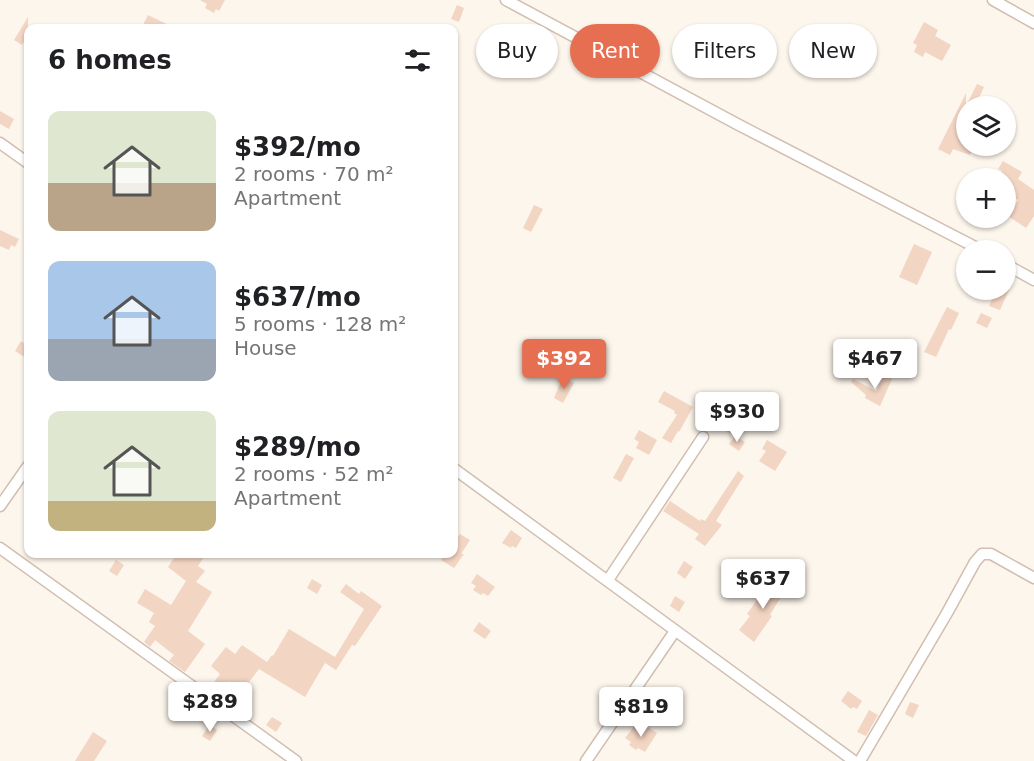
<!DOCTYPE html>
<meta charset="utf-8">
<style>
:root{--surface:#fff;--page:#f6f6f6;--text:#202124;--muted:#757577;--accent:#e76f51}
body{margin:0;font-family:"DejaVu Sans",sans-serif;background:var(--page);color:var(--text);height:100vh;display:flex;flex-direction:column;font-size:22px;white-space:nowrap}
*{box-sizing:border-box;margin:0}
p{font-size:20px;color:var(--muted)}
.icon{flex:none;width:33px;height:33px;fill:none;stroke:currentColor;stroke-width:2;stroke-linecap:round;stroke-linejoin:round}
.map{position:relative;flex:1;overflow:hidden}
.side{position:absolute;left:24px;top:24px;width:434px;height:534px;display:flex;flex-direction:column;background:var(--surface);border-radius:12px;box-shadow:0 2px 4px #0004}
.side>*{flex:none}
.hud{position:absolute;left:476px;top:24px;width:468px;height:54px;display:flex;gap:12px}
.fabs{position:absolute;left:956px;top:96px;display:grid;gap:12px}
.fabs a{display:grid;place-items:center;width:60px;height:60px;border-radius:50%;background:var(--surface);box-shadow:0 2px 4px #0004;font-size:30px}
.price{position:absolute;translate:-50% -51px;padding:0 14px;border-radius:6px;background:#fff;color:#222;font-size:20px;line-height:39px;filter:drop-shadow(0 2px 3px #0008)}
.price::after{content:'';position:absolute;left:50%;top:36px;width:18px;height:14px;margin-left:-9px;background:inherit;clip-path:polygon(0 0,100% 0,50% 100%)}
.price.current{background:var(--accent);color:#fff}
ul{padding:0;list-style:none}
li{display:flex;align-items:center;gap:18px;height:150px;padding:0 24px}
li span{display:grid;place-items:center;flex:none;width:168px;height:120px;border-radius:12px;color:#555}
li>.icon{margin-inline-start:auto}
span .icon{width:72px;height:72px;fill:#fffc;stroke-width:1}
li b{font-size:26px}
h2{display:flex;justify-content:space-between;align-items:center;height:72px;padding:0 24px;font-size:26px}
.chip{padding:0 21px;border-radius:27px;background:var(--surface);box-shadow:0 2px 4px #0004;font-size:21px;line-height:54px}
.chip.current{background:var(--accent);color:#fff}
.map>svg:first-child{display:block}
</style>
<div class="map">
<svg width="1034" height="761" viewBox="0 0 1034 761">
<rect width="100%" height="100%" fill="#fdf6ec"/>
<g fill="#f3d5c3">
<path d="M200 0H225L219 11 216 9 214 13 205 8 207 4Z"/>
<path d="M457 5 464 8 459 22 451 19Z"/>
<path d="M148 15 175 28H150L143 25Z"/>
<path d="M28 17V35L22 45 14 40Z"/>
<path d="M924 22 938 30 935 36 951 45 942 61 925 52 923 57 914 52 917 45 913 43Z"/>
<path d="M977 84 984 87 975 106H966V146H974L970 155 953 149 950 155 938 149 966 93V106Z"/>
<path d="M0 111 14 119 9 129 0 124Z"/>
<path d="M1003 161 1022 172 1018 179 1034 190V216L1026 228 1008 216 1018 200 1005 192V178H998L1002 171 998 169Z"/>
<path d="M534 205 543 209 531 232 523 228Z"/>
<path d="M0 230 19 239 15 247 11 245 9 250 0 246Z"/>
<path d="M914 244 932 252 917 285 899 277Z"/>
<path d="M996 290H1009L1000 310 989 306Z"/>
<path d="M947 307 959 313 951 330 949 329 936 357 924 352Z"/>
<path d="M981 313 992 318 987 328 976 323Z"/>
<path d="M21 341 28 346V359L15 351Z"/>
<path d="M884 375 892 379 880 406 865 398 866 395 851 382 853 379 876 391Z"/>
<path d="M563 377 574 383 563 403 554 398Z"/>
<path d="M664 391 693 407 679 432 678 431 671 443 662 438 677 415 674 413 675 411 658 402Z"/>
<path d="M705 404 723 415 721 417 740 428 736 436 709 423 697 414Z"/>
<path d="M639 430 657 440 649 455 636 448 639 442 634 439Z"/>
<path d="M735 436 745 442 739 451 729 444Z"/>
<path d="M767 440 787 452 775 471 759 461 766 451 762 449Z"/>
<path d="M626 454 634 458 621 482 613 478Z"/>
<path d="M738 471 744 476 716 521 722 525 705 546 695 539 699 534 663 511 670 501 700 521 701 519 705 521Z"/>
<path d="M511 530 522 538 516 548 512 546 511 548 502 543Z"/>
<path d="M460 534 470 540 461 554H464L454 568 441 560 445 554H453V545Z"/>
<path d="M177 554H206L198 566 205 571 196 582 212 592 188 631 205 644 185 672 169 661 174 655 155 640 150 647 144 642 155 626 149 622 154 613 137 603 145 589 171 605 186 581 168 567Z"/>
<path d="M116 560 124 565 117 576 109 571Z"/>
<path d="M684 561 693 567 685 579 677 573Z"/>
<path d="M477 574 495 587 488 596 483 593 481 595 473 590 476 586 471 583Z"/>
<path d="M780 576 790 582 770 615 772 616 754 642 739 630 750 616 747 614 763 591 769 593 771 589 773 590Z"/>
<path d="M312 579 322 585 317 594 307 588Z"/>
<path d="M346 584 359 594 361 591 382 606 355 646 352 645 336 670 325 663 305 697 259 669 242 691 229 681 218 696 209 689 220 674 211 666 226 647 235 654 242 645 267 662 272 655 273 656 289 629 335 657 364 609 340 592Z"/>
<path d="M675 596 685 602 679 612 670 606Z"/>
<path d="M479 622 491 631 485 639 473 631Z"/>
<path d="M848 691 862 701 857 709 853 707 851 709 841 701Z"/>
<path d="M910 702 919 705 913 718 905 714Z"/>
<path d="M869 710 878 715 866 736 857 732Z"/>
<path d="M272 717 282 723 276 732 266 725Z"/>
<path d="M210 725 217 730 210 741 202 736Z"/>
<path d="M635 725 643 731 646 726 657 733 645 752 638 748 636 750 629 745 631 742 625 738Z"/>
<path d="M93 732 107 741 94 761H75Z"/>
</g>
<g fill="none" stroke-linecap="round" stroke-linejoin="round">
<defs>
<g id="minor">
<path d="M506 0 737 124 981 250"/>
<path d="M993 0 1034 23"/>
<path d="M0 143 28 163"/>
<path d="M1005 264 1034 280"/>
<path d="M453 468 854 761"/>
<path d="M0 506 28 466"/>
<path d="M0 548 296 761"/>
<path d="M608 580 703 437"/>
<path d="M586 761 675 631"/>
<path d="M860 761 947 613 975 562 982 554H991L1034 578"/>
</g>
</defs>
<use href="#minor" stroke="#d1beb0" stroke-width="13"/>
<use href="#minor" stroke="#fff" stroke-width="10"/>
</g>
</svg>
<div class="fabs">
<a><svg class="icon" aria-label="layers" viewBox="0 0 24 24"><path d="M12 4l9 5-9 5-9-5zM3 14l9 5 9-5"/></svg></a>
<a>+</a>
<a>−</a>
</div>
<b class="price current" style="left:564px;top:390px">$392</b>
<b class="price" style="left:875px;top:390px">$467</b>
<b class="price" style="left:737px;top:443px">$930</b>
<b class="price" style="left:763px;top:610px">$637</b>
<b class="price" style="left:210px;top:733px">$289</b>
<b class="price" style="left:641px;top:738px">$819</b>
<div class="hud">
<a class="chip">Buy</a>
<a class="chip current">Rent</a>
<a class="chip">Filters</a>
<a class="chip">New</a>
</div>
<section class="side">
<h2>6 homes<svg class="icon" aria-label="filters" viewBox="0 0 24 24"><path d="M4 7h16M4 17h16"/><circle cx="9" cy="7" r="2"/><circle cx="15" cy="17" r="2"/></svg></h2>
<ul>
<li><span style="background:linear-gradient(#dfe7d0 60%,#b9a48a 0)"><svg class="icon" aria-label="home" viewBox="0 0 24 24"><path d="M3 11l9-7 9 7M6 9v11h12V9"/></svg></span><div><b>$392/mo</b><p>2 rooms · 70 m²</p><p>Apartment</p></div></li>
<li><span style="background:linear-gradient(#a9c7e8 65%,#9aa5b1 0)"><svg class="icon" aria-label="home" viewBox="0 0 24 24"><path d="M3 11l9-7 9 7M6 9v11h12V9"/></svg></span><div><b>$637/mo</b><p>5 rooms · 128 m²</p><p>House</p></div></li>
<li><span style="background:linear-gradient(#dfe7d0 75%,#c2b280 0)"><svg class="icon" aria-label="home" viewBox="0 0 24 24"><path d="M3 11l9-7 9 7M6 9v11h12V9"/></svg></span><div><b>$289/mo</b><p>2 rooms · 52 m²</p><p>Apartment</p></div></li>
</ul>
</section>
</div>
